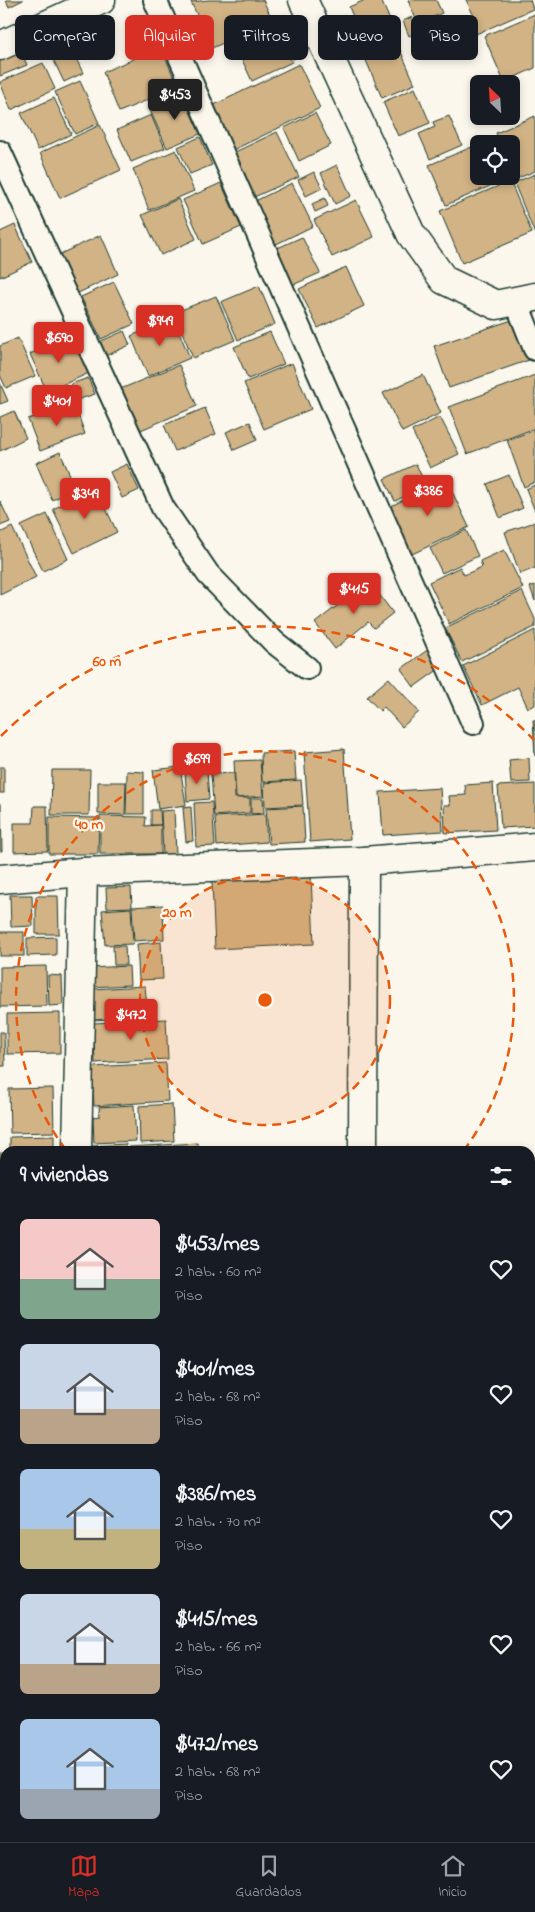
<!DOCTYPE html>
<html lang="es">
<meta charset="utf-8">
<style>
:root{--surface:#171b24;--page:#20242c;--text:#f1f3f6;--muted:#9ea1a6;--line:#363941;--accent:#d93025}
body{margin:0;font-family:"Indie Flower",sans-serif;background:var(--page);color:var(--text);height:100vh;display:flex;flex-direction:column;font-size:19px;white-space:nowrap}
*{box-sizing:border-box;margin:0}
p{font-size:16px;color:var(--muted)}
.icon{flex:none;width:28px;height:28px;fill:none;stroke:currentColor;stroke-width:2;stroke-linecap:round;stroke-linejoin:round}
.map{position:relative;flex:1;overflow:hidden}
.drawer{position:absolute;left:0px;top:1146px;width:535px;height:696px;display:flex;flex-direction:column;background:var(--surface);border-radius:15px 15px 0 0;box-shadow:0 2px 8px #0003}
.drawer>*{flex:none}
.top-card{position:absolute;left:15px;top:15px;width:505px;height:45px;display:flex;gap:10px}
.needle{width:32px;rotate:335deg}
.buttons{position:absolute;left:470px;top:75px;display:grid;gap:10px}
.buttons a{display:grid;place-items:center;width:50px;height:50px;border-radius:8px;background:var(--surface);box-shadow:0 2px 8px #0003;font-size:25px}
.price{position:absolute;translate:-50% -42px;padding:0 11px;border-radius:5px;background:var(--accent);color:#fff;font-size:16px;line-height:32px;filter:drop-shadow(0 1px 2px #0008)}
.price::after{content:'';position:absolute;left:50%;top:30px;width:15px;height:11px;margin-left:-8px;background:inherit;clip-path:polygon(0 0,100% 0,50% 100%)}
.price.selected{background:#222;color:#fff}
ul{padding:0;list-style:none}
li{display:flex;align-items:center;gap:15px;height:125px;padding:0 20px}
li span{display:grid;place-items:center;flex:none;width:140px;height:100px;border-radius:8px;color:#555}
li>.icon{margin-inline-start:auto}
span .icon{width:60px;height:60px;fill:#fffc;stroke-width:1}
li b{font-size:21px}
h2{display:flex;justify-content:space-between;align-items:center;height:60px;padding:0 20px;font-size:21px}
.pill{padding:0 18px;border-radius:8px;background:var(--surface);box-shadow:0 2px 8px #0003;font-size:18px;line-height:45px}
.pill.selected{background:var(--accent);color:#fff}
.tab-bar{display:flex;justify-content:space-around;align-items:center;height:70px;border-top:1px solid var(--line);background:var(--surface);font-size:14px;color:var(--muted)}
.tab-bar a{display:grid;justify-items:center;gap:2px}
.tab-bar .selected{color:var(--accent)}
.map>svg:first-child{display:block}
</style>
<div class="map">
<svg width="535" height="1842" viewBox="0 0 535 1842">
<rect width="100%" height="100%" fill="#fbf7ec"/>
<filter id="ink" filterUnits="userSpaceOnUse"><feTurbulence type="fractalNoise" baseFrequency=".02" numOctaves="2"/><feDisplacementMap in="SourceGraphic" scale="10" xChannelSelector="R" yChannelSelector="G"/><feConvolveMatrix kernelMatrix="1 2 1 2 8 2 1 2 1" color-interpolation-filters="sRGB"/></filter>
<g filter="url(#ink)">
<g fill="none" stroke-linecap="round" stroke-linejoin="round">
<g stroke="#569098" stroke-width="12">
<path d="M0 1640 5 1641"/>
<path d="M530 1806 535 1804"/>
</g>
</g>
<g fill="#d2b385" stroke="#1f3d34">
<path d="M6 0H23L9 7Z"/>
<path d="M208 0H263L273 21 212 48 191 2Z"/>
<path d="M365 0H381L397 36 367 49 349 7Z"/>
<path d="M408 0H436L442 13 418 24Z"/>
<path d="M466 0H530L533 9 460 41 453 25 474 16Z"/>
<path d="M535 14V68L504 82 484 36Z"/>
<path d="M412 17 418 32 409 36 403 21Z"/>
<path d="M293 19 308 52 293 59 277 27Z"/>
<path d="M275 28 292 62 252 81 236 47Z"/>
<path d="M64 33 83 73 64 82 45 42Z"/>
<path d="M398 45 415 84 382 98 365 58Z"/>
<path d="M19 47 27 65 0 76V56Z"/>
<path d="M161 47 178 87 119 112 103 72Z"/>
<path d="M43 63 55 89 11 110 0 82Z"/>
<path d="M299 64 320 108 233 150 212 106Z"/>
<path d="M80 81 99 123 75 134 55 92Z"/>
<path d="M415 88 430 123 398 136 383 102Z"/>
<path d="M182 94 200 134 167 148 149 108Z"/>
<path d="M54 98 71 134 38 150 21 113Z"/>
<path d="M315 113 331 145 299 161 284 128Z"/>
<path d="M151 115 165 148 131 162 117 130Z"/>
<path d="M449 116 462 145 430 159 419 134 435 127 433 122Z"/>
<path d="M535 116V171L516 179 511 168V144H501L496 133Z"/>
<path d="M100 125 121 170 60 198 40 153Z"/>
<path d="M277 132 299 177 254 197 233 153Z"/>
<path d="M200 137 212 165 190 174 178 147Z"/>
<path d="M494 137 497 144H479Z"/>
<path d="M479 144V176L511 177 446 205 429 165Z"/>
<path d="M176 150 194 191 149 210 133 169Z"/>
<path d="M337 165 351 196 335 204 321 173Z"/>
<path d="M314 172 322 188 306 196 298 180Z"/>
<path d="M535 174V234L514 183Z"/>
<path d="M510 181 532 233 462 263 440 211Z"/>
<path d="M221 183 241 227 203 244 183 200Z"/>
<path d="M292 183 313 226 266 249 245 206Z"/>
<path d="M325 198 328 206 315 212 312 204Z"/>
<path d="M178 199 196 239 161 255 142 215Z"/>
<path d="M356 200 374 237 332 257 314 220Z"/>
<path d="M15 225 32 262 0 277V232Z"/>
<path d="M101 235 118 274 76 294 58 255Z"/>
<path d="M302 237 320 273 288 287 271 251Z"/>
<path d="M346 267 364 306 318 328 299 289Z"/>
<path d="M114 282 134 324 101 339 81 297Z"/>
<path d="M259 286 275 324 238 340 221 302Z"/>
<path d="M216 296 235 340 193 358 174 313Z"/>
<path d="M173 318 190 358 148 376 131 336Z"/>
<path d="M515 319 529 360 449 388 434 346Z"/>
<path d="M124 331 130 345 105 356 99 342Z"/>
<path d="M270 332 284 364 248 379 234 347Z"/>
<path d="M71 335 89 373 47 392 30 354Z"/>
<path d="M18 338 35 376 6 388 0 375V346Z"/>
<path d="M292 363 311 409 264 429 244 383Z"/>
<path d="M179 365 197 406 136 432 118 390Z"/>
<path d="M423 375 441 413 402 432 383 393Z"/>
<path d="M535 375V428L467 454 449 407Z"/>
<path d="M88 378 95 394 77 400 71 384Z"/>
<path d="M0 383 8 401 0 404Z"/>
<path d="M74 403 85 434 40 451 28 419Z"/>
<path d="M205 408 216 434 175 451 164 425Z"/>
<path d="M14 411 26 438 0 451V417Z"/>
<path d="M440 417 459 454 430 468 412 431Z"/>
<path d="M250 422 257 440 234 450 226 432Z"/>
<path d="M535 430V482L524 487 507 440Z"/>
<path d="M60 452 76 489 52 500 36 463Z"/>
<path d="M127 464 139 490 122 498 110 472Z"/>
<path d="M416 464 426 486 395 501 384 479Z"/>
<path d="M509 475 523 508 500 518 487 484Z"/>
<path d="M446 479 469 527 410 555 387 508Z"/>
<path d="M535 485V511L526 489Z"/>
<path d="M96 488 117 532 74 553 53 509Z"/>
<path d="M0 501 10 522 0 526Z"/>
<path d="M47 514 68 559 43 571 21 526Z"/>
<path d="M535 522V568L520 574 505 532Z"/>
<path d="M12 527 36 577 0 595V533Z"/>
<path d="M466 530 478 556 442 573 430 548Z"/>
<path d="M504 550 523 588 449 624 429 582 460 567 464 575 482 567 480 561Z"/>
<path d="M369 581 393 613 374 628 368 622 335 649 315 623Z"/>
<path d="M535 585V601L530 587Z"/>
<path d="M522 591 535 619V627L462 662 445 628Z"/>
<path d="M535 630V705L528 708 518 687 482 705 463 666Z"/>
<path d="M433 646 446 664 414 687 401 669Z"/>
<path d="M389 678 419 712 402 727 384 707 380 711 367 697Z"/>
<path d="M533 720H535V756Z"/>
<path d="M344 749 350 839 310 842 304 752Z"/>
<path d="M294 751 296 780 262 782 261 753Z"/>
<path d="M529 758 530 782 511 783 509 760Z"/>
<path d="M260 760 263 796 236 798 234 761Z"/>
<rect x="0" y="767" width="4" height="26"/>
<path d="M180 767 186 805 158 809 153 770Z"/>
<path d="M52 770H90L89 815H51Z"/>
<path d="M207 770 209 799 187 801 185 771Z"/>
<path d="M127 771 144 772V814H126Z"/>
<path d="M234 773 235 798H250V813L214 816 211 774Z"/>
<path d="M301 780 303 805 265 807 264 783Z"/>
<path d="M98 782H126L125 815 98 814Z"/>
<path d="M493 783 496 830 445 833 444 805H450L449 796 466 795 465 785Z"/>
<path d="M535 784V826L501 828 498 786Z"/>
<path d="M440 788 443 831 383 835 380 792Z"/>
<path d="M251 798H263L264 813 251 814Z"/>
<path d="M212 802 215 846 196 847 194 803Z"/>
<path d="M0 804H1L2 851H0Z"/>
<path d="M34 806H47L48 851 14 852V823H33Z"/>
<path d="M303 806 305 842 269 844 266 808Z"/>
<path d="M191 807 193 841 186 842 183 808Z"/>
<path d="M151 810H160L161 825H151Z"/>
<path d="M174 810 176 854 163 855 161 811Z"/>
<path d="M265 814 267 842 217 846 215 817Z"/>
<path d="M100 816 146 817 145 826 161 825V854H100Z"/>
<path d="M49 817 99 818 98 854H49Z"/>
<path d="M311 876 314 944 215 949 212 882Z"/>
<path d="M131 887 132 907 107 908 106 888Z"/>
<path d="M10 895H32L33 926 11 927Z"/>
<path d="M36 896H58L59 934H36Z"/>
<path d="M163 905 164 939 134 941 132 907Z"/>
<path d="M131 908 133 944 105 945 102 910Z"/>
<rect x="0" y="932" width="24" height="24"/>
<path d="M56 937V955L27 956V938Z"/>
<path d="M161 942 163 979 139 980 137 944Z"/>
<path d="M113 946H125L126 965H114Z"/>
<path d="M46 966 47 1006 0 1007V967Z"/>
<path d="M129 966 130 985 89 987 88 968Z"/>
<path d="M48 975 62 976 63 1005 49 1006Z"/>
<path d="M145 986 148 1017 93 1020 92 989Z"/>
<path d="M60 1013V1053L7 1054V1014Z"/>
<path d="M166 1019 168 1059 95 1063 93 1023Z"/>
<path d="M0 1032H4L5 1066H0Z"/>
<path d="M166 1063 168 1101 94 1106 92 1067Z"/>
<path d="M53 1088 54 1132 10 1133 9 1089Z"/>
<path d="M172 1104 174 1141 140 1143 139 1106Z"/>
<path d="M134 1105 136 1141 94 1143 93 1117 100 1116 99 1107Z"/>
<path d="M54 1136V1151H10V1137Z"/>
<path d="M198 1143 199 1151H130L129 1147Z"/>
<path d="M126 1144V1151H92L91 1146Z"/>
<rect x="0" y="1153" width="5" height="21"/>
<path d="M5 1230V1270H2L0 1257V1231Z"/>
<path d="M0 1281H3L5 1291V1313L0 1314Z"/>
<path d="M0 1705 5 1711V1732L0 1737Z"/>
<path d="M5 1740V1788L0 1781V1743Z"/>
<path d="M272 1838H365L366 1842H273Z"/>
<rect x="379" y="1838" width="60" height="4"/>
</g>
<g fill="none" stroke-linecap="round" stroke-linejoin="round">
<defs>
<g id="service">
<path d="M155 0 473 723"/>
<path d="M0 152 163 508 208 574 274 642 307 668"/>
<path d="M516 301 535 349"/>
</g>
<g id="minor">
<path d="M303 0 411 234 444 280 496 305 535 297"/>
<path d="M0 46 101 0"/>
<path d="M0 879 83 872 364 861 535 847"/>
<path d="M77 1151 83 872"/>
<path d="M363 1151 364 861"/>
</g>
</defs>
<use href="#service" stroke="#1f3d34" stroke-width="26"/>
<use href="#minor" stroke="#1f3d34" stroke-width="31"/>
<use href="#service" stroke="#fbf7ec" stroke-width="22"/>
<use href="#minor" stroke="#fbf7ec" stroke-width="28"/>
</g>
</g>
<circle cx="265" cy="1000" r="125" fill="#e8590c" fill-opacity=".12"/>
<g fill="none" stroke="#e8590c" stroke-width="2.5" stroke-dasharray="9 6">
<circle cx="265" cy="1000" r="125"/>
<path d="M66 1150A249 249 0 1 1 464 1150"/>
<path d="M1 736A374 374 0 0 1 534 740"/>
</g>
<circle cx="265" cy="1000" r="8" fill="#e8590c" stroke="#fbf7ec" stroke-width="2.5"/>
<g font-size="15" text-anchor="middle" font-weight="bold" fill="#e8590c" stroke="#fbf7ec" stroke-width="4.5" stroke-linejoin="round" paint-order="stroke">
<text x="107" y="666">60 m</text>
<text x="89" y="829">40 m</text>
<text x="177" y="917">20 m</text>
</g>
</svg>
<div class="buttons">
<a><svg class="needle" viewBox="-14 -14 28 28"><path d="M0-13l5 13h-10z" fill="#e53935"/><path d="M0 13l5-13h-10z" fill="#9ea1a6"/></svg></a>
<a><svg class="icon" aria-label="locate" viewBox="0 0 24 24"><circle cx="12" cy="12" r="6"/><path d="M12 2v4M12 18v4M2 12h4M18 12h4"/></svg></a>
</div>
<b class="price selected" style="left:175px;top:121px">$453</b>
<b class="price" style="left:160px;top:347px">$949</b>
<b class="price" style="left:59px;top:364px">$690</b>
<b class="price" style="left:57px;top:427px">$401</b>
<b class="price" style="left:428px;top:517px">$386</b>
<b class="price" style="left:85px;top:520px">$349</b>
<b class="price" style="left:354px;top:615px">$415</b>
<b class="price" style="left:197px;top:785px">$699</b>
<b class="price" style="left:131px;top:1041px">$472</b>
<div class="top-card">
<a class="pill">Comprar</a>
<a class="pill selected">Alquilar</a>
<a class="pill">Filtros</a>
<a class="pill">Nuevo</a>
<a class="pill">Piso</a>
</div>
<section class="drawer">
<h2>9 viviendas<svg class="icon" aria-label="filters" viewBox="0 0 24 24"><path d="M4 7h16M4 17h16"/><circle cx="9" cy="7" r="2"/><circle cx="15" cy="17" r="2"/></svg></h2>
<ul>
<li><span style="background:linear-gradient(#f6c9c9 60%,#7fa58c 0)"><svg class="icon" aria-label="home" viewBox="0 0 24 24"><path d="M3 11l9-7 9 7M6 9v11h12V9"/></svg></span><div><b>$453/mes</b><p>2 hab. · 60 m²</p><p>Piso</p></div><svg class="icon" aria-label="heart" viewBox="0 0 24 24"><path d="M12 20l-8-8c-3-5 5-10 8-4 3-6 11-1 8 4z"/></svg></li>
<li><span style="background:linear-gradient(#c9d6e8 65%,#b9a48a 0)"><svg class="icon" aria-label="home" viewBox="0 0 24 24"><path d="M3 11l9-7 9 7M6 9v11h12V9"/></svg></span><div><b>$401/mes</b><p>2 hab. · 68 m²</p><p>Piso</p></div><svg class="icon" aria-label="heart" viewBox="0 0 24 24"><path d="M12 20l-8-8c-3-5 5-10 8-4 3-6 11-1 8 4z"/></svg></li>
<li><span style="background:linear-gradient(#a9c7e8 60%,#c2b280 0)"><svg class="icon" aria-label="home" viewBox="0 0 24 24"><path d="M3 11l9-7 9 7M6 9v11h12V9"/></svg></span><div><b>$386/mes</b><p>2 hab. · 70 m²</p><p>Piso</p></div><svg class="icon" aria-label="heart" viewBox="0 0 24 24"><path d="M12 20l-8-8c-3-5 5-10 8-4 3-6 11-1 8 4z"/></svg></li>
<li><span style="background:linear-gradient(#c9d6e8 70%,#b9a48a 0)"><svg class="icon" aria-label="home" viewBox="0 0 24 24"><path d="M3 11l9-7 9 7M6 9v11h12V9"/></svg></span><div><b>$415/mes</b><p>2 hab. · 66 m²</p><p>Piso</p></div><svg class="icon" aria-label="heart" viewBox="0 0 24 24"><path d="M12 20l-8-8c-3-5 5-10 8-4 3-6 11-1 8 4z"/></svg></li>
<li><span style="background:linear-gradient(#a9c7e8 70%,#9aa5b1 0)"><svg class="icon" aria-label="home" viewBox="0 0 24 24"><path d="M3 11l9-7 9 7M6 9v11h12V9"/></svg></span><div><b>$472/mes</b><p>2 hab. · 68 m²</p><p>Piso</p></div><svg class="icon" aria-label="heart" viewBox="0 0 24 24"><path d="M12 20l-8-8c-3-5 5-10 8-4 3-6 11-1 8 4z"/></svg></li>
</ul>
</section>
</div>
<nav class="tab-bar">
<a class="selected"><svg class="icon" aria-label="map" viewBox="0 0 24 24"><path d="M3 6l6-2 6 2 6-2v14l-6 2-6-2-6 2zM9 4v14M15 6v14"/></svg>Mapa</a>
<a><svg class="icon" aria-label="saved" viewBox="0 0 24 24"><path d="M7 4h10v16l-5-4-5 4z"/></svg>Guardados</a>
<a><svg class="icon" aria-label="home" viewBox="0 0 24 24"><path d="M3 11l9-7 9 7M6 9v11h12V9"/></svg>Inicio</a>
</nav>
